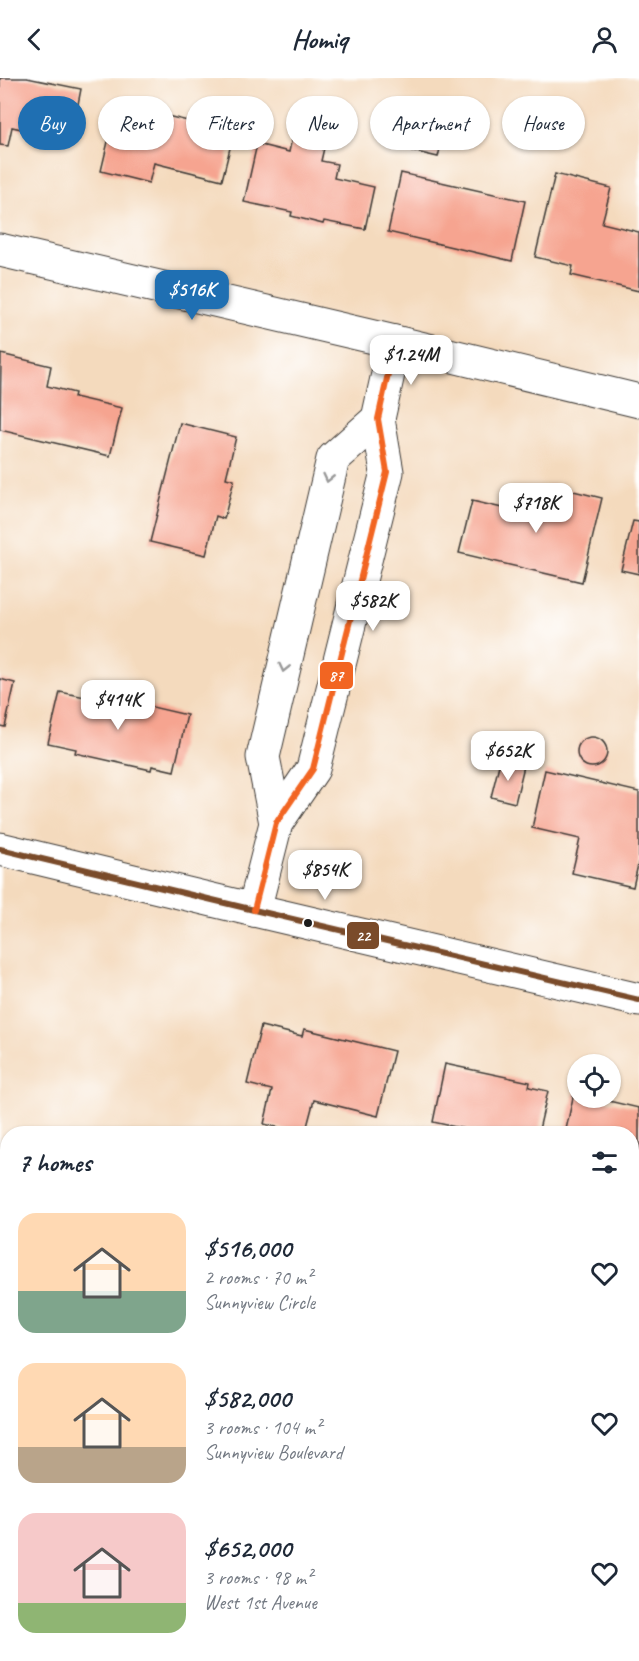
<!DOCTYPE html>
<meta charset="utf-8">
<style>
:root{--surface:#fff;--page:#f2f2f3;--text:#1f2937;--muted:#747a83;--accent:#1f6fb2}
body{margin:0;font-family:Caveat,sans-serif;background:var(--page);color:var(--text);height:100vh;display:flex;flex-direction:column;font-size:22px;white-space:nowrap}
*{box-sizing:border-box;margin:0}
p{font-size:20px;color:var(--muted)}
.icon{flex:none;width:33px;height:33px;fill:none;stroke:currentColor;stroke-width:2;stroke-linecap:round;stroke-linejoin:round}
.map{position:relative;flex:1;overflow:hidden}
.drawer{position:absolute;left:0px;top:1048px;width:639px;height:536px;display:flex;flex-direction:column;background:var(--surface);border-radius:24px 24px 0 0;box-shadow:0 2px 4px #0004}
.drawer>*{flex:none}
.hud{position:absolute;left:18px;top:18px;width:603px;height:54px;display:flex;gap:12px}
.fabs{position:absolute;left:567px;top:976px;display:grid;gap:12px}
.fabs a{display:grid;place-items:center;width:54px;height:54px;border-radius:50%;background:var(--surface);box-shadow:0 2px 4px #0004;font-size:30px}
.price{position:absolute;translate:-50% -51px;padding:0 14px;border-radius:12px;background:#fff;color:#222;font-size:20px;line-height:39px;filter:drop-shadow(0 2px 3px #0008)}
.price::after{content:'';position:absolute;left:50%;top:36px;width:18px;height:14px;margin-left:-9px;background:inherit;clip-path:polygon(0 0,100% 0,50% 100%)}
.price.current{background:var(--accent);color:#fff}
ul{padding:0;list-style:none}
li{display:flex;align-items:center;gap:18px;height:150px;padding:0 18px}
li span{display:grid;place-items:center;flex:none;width:168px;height:120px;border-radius:18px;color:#555}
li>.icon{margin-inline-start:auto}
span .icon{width:72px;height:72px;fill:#fffc;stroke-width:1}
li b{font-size:26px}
h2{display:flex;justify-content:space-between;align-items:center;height:72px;padding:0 18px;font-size:26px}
.chip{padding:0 21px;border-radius:27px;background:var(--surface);box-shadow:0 2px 4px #0004;font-size:21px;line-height:54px}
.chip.current{background:var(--accent);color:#fff}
header{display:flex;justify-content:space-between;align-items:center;height:78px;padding:0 18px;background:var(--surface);font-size:27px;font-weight:700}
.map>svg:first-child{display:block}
</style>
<header><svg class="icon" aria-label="back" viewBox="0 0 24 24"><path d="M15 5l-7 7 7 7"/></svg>Homiq<svg class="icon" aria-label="person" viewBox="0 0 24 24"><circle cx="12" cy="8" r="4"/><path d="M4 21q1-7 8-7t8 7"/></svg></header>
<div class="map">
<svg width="639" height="1583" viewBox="0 0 639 1583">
<rect width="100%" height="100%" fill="#fff"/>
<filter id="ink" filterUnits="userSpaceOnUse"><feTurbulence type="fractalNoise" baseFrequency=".0167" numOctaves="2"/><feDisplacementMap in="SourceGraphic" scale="12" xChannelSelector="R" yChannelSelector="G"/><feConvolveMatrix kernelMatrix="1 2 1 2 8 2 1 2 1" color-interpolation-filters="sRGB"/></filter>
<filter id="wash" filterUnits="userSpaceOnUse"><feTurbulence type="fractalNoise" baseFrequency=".008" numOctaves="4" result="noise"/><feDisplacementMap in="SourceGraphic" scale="24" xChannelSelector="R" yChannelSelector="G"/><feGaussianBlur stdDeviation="1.35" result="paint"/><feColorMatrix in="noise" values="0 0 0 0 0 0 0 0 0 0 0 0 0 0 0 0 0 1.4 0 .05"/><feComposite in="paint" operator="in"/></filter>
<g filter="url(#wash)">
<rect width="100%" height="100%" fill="#f4dabd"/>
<g id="blocks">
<g fill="#f6a490">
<path d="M0 0H27L81 11 71 62 12 49 8 68 0 67Z"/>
<path d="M117 26 234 54 222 102 154 85 149 105 101 93Z"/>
<path d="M297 37 330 44 321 83 337 86 334 100 374 109 365 151 324 143 323 146 291 138 292 134 244 124 257 66 289 74Z"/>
<path d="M417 52 443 58 438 79 412 73Z"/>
<path d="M401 95 525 123 512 183 388 154Z"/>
<path d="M555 96 611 110 602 145 639 154V213L571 197 573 188 535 179Z"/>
<path d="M1 276 51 288 47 308 75 315 74 319 122 330 110 378 0 352Z"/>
<path d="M180 345 236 359 226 400 234 402 224 441 216 438 206 477 150 464Z"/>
<path d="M549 407 602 420 582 504 459 475 472 423 541 439Z"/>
<path d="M633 443 639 444V496L621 492Z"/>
<path d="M0 601 15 605 5 649 0 648Z"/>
<path d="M60 614 85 619 86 616 130 626 131 624 187 637 174 693 152 688 151 692 75 675 76 671 48 665Z"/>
<circle cx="592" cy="674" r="15"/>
<path d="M500 683 524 688 515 725 491 719Z"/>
<path d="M545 692 639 714V782L633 809 572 795 580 761 532 750Z"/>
<path d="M261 948 302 958 304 951 394 973 378 1038 314 1022 305 1056 264 1046 272 1012 247 1006Z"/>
<path d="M445 986 530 1004 529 1009 548 1013 538 1056H487L433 1044Z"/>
<path d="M574 1015 578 1016V1020H596L639 1030V1072L636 1086 632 1085V1056H565Z"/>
<path d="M632 1130 639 1132V1176L632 1174Z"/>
</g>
</g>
</g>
<g filter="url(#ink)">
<use href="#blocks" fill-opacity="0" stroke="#3c3834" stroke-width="1.5"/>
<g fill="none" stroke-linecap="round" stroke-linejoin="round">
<defs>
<g id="minor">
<path d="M0 172 395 264 639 323"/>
<path d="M276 745 263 679 333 381 378 341"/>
<path d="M0 771 254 832 639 922"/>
<path d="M254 832 276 745 313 691 387 394 378 341 395 264"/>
</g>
<g id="major">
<path d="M0 1503 8 1505"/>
<path d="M141 1576 164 1583"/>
<path d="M478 1576 507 1583"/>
</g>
</defs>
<use href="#minor" stroke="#3c3834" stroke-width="35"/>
<use href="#major" stroke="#3c3834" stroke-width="35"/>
<use href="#minor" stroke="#fff" stroke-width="33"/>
<use href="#major" stroke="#fff" stroke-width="33"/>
<defs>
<path id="bus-1" d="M0 771 254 832 639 922"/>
<path id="bus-2" d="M254 832 276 745 313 691 387 394 378 341 395 264"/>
</defs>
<use href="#bus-1" stroke="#fff" stroke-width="10"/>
<use href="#bus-2" stroke="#fff" stroke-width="10"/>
<use href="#bus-1" stroke="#7a4b2a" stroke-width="6"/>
<use href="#bus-2" stroke="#f26522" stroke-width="6"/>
</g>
<defs><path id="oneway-chevron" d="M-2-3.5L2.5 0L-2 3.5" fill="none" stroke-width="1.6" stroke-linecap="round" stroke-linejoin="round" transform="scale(1.5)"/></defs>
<g stroke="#999">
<use href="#oneway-chevron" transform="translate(328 400) rotate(103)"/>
<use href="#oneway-chevron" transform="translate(284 590) rotate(103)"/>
</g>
</g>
<circle fill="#1c1c1c" stroke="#fff" stroke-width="2" cx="308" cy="845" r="5"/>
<g stroke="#fff" stroke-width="2">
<rect x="319" y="583" width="35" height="29" rx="6" fill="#f26522"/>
<rect x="346" y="843" width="34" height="29" rx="6" fill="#7a4b2a"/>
</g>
<g font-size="16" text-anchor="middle" font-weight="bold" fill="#fff">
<text x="336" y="603">87</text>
<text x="363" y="863">22</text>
</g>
</svg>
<div class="fabs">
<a><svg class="icon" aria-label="locate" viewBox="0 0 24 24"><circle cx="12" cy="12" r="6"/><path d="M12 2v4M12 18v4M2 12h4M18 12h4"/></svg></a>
</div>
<b class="price current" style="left:192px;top:243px">$516K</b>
<b class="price" style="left:411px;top:308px">$1.24M</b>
<b class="price" style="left:536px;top:456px">$718K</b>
<b class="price" style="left:373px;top:554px">$582K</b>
<b class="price" style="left:118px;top:653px">$414K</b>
<b class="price" style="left:508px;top:704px">$652K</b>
<b class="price" style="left:325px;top:823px">$854K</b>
<div class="hud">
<a class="chip current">Buy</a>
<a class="chip">Rent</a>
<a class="chip">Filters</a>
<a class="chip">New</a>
<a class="chip">Apartment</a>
<a class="chip">House</a>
</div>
<section class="drawer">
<h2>7 homes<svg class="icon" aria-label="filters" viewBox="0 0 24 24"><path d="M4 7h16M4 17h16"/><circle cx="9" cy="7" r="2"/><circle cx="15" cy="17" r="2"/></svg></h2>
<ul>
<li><span style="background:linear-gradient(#ffd9b3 65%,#7fa58c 0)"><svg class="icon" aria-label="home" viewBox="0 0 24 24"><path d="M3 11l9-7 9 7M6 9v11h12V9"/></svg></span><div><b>$516,000</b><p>2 rooms · 70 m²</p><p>Sunnyview Circle</p></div><svg class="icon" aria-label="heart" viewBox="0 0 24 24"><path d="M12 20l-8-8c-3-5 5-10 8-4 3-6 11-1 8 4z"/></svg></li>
<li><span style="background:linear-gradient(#ffd9b3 70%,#b9a48a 0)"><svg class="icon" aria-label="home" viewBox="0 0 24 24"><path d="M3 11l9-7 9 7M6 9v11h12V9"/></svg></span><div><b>$582,000</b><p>3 rooms · 104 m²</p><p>Sunnyview Boulevard</p></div><svg class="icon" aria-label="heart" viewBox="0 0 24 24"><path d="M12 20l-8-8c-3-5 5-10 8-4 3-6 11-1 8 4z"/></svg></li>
<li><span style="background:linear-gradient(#f6c9c9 75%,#8fb573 0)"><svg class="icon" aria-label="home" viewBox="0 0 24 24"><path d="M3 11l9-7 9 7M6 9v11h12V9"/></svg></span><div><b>$652,000</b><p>3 rooms · 98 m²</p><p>West 1st Avenue</p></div><svg class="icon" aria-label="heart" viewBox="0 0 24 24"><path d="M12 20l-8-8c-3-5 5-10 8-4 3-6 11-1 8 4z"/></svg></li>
</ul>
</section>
</div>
